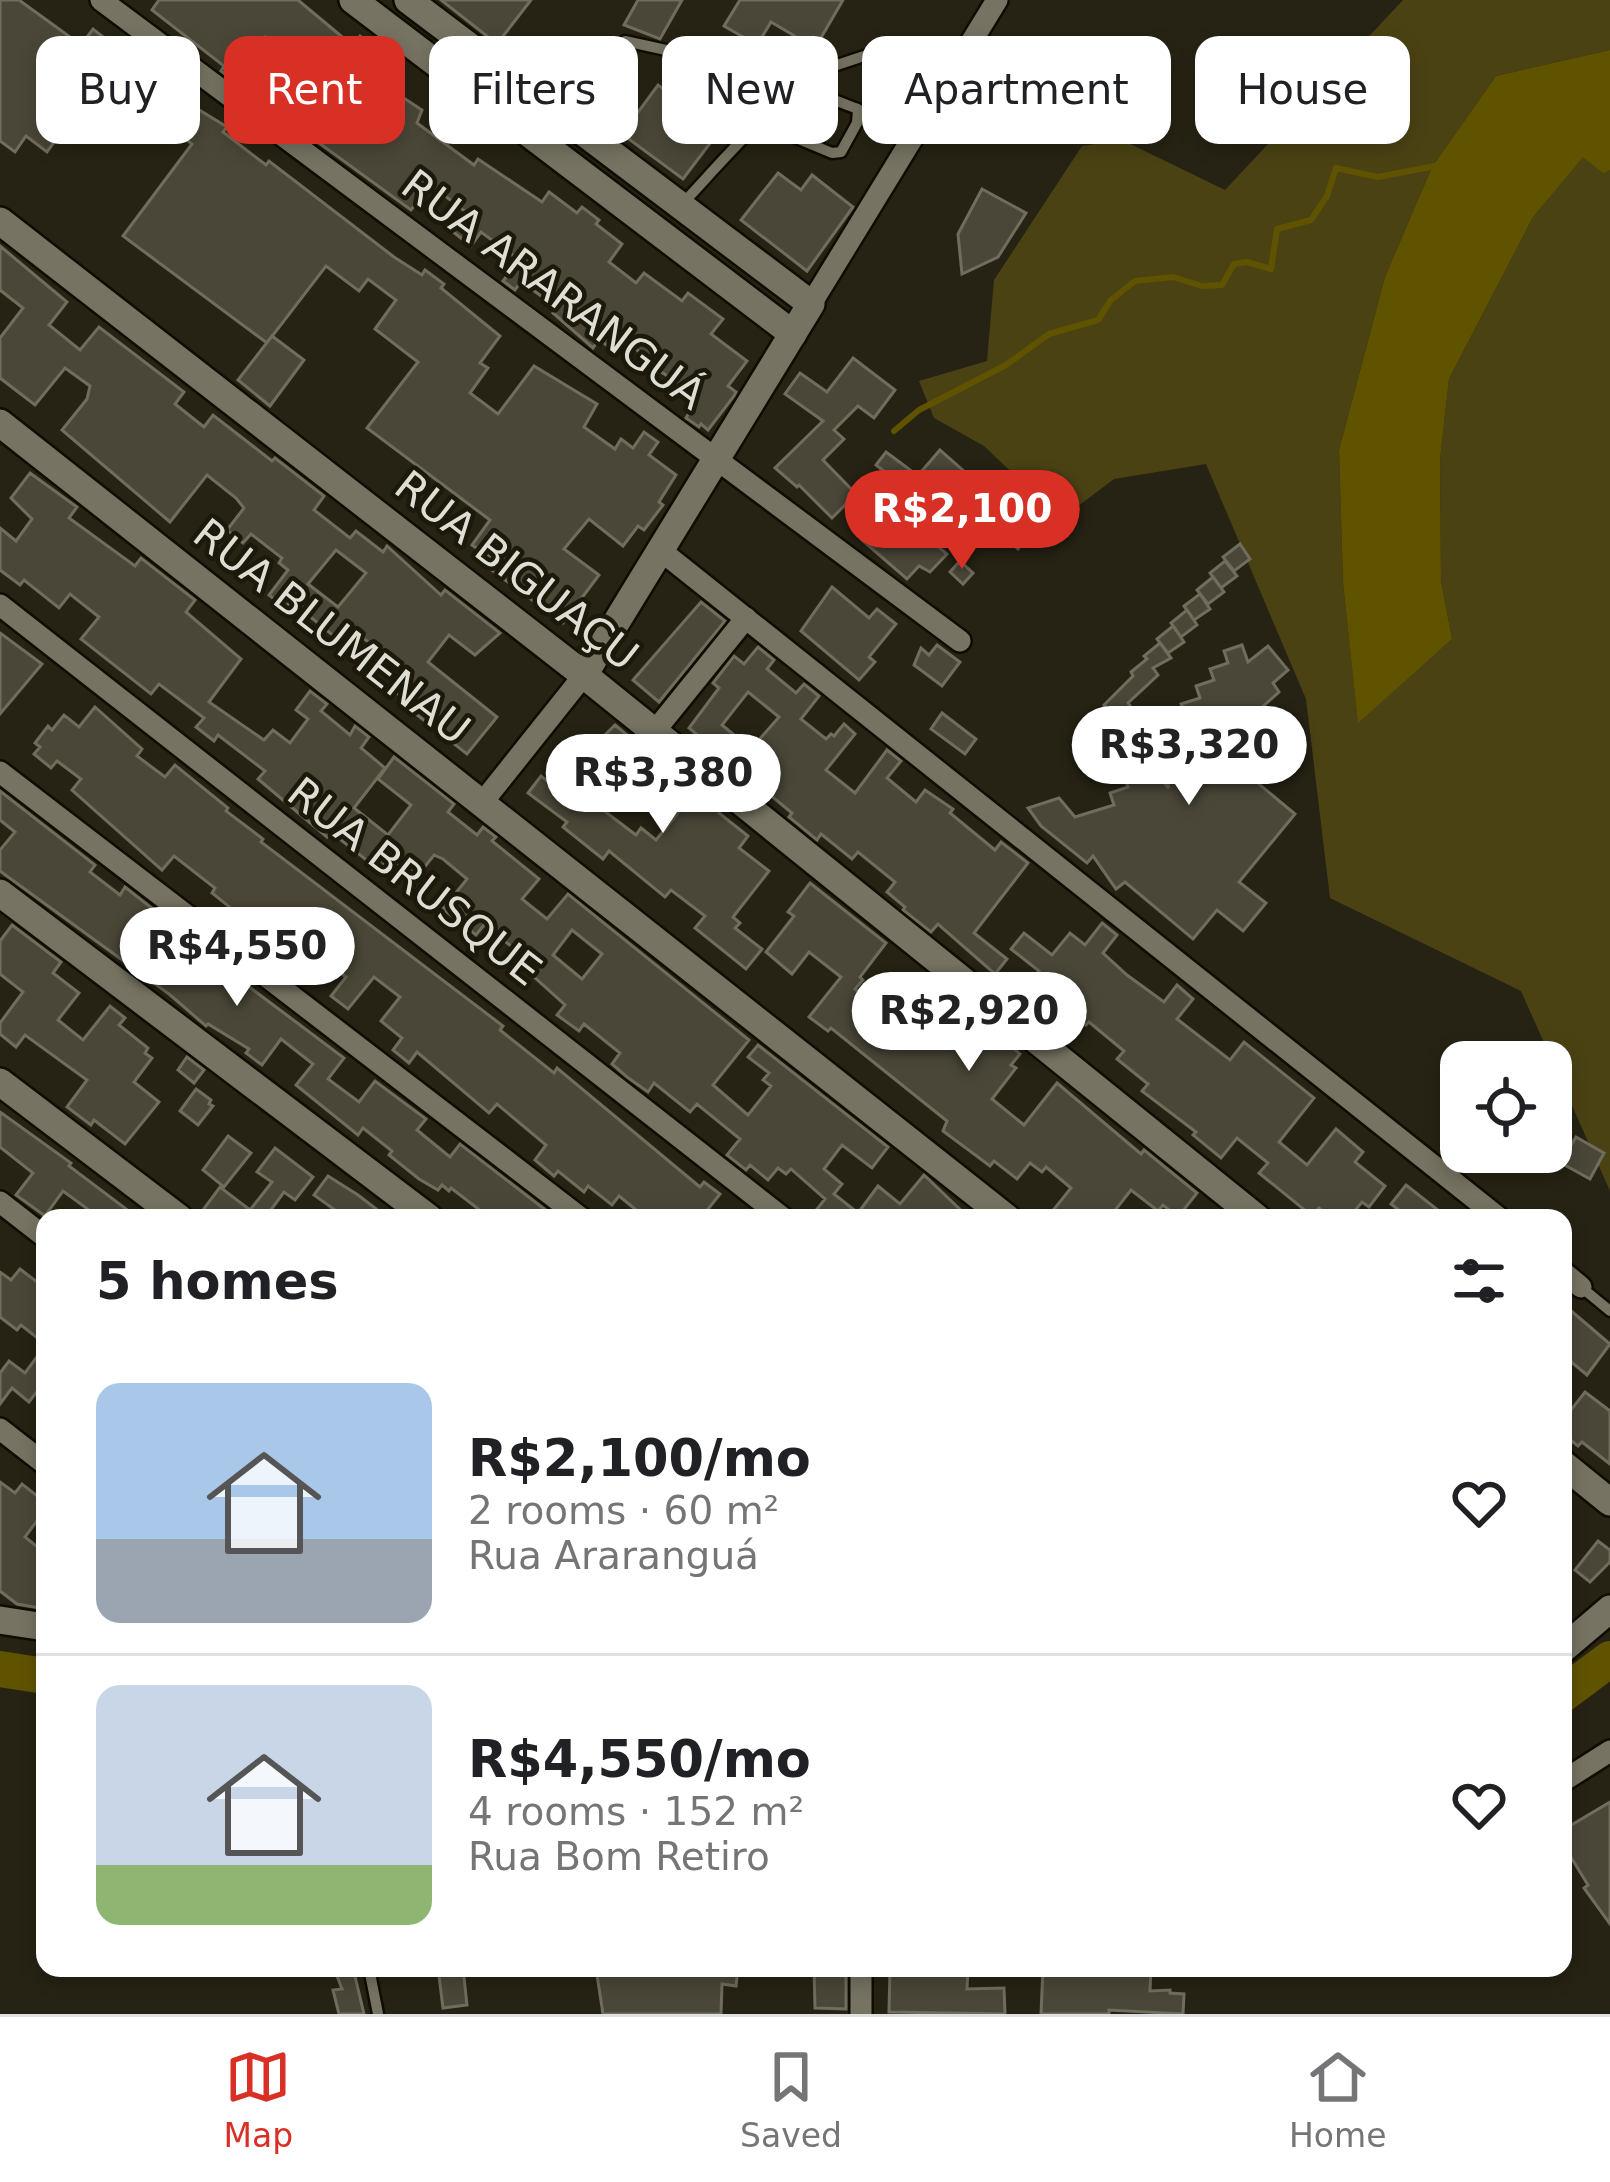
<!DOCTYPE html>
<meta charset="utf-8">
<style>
:root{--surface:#fff;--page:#f6f6f6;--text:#202124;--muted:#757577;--line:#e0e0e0;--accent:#d93025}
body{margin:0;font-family:"DejaVu Sans",sans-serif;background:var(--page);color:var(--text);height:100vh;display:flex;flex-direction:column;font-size:45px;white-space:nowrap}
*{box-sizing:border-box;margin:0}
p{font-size:39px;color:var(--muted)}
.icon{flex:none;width:66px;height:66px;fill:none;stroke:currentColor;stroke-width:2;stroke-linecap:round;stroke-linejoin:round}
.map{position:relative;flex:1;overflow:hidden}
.details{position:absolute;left:36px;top:1209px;width:1536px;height:768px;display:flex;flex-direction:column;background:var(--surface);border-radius:24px;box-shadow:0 6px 18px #0003}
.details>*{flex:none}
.top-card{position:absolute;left:36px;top:36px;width:1539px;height:108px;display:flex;gap:24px}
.buttons{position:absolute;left:1440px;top:1041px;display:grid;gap:24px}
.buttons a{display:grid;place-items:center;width:132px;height:132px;border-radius:24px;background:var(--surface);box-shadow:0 6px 18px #0003;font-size:60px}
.price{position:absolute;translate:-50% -102px;padding:0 27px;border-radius:42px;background:#fff;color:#222;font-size:39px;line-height:78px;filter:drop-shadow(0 3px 6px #0008)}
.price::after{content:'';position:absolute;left:50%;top:72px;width:36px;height:27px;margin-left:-18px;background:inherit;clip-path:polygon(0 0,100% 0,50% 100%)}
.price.active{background:var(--accent);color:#fff}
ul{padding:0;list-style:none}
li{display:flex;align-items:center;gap:36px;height:300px;padding:0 60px}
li+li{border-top:3px solid var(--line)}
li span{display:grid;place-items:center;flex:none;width:336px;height:240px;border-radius:24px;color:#555}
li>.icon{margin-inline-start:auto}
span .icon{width:144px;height:144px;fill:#fffc;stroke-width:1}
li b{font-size:51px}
h2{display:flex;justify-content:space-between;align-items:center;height:144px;padding:0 60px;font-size:51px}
.pill{padding:0 42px;border-radius:24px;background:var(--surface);box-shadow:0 6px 18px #0003;font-size:42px;line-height:108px}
.pill.active{background:var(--accent);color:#fff}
.dock{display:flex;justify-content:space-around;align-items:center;height:168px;border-top:3px solid var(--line);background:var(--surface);font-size:33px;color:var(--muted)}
.dock a{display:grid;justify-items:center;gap:6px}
.dock .active{color:var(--accent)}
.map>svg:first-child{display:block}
</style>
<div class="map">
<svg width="1610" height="2014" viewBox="0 0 1610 2014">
<rect width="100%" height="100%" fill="#262314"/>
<path fill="#4b4214" d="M1403 0H1610V50L1496 76 1432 167 1385 277 1339 450 1343 583 1358 721 1452 639 1441 581 1440 459 1449 379 1533 217 1583 156 1603 172 1610 170V1191L1521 991 1330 898 1306 699 1206 464 1114 479 1061 519 984 446 934 418 919 381 987 361 994 280 1082 146 1122 140 1225 190Z"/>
<path fill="#605300" d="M1610 50V170L1603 173 1583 157 1533 217 1449 379 1440 459 1441 581 1452 639 1358 723 1343 583 1339 450 1385 277 1432 167 1496 76Z"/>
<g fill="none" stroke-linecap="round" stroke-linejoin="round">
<path stroke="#605300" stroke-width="6" d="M894 431 919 410 1006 365 1049 334 1098 320 1111 300 1135 281 1173 277 1202 286 1222 285 1234 264 1247 262 1271 269 1277 229 1311 220 1327 196 1336 168 1378 177 1435 166"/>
<g stroke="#605300" stroke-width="36">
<path d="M0 1669 45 1676"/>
<path d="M1563 1694 1610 1659"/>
</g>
</g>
<g fill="#4a4738" stroke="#706d5c" stroke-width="3" fill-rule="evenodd">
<path d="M0 0H19L81 45 93 29 128 56 115 73 137 89 120 111 92 90 47 152 26 136 15 152 0 141Z"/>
<path d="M159 0H298L353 46 360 36 399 65 384 85 422 110 417 123 474 165 478 159 542 202 549 192 577 213 582 207 599 220 596 224 622 244 609 262 636 283 644 273 682 301 688 293 723 319 711 334 747 361 728 386 736 392 734 396 708 430 701 424 699 427 686 418 697 398 663 373 646 369 642 354 618 336 610 348 599 339 593 348 553 313 557 308 525 284 520 283 515 290 503 281 519 260 481 232 471 246 452 231 466 212 431 185 411 210 308 135 315 126 295 111 328 67 302 47 294 58 265 37 233 80 221 71 224 66 152 10Z"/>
<path d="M441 0H531L497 44Z"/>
<path d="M638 0H682L660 39 624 25Z"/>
<path d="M740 0H843L815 48 771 22 757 45 724 26Z"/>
<path d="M695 67 751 110 730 138 720 130 683 179 622 134 658 85 673 96Z"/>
<path d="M178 97 227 127 223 132 266 165 269 161 394 257 422 275 425 270 444 284 441 288 500 336 480 363 488 368 470 393 498 414 534 366 597 404 584 427 615 449 621 439 633 448 644 432 658 442 649 455 676 475 659 502 663 505 644 530 638 526 623 546 589 519 564 549 599 575 563 623 485 565 490 557 472 545 490 520 367 428 418 362 375 329 396 300 368 279 359 291 326 266 267 343 123 236 192 144 161 121Z"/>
<path d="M778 173 801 190 812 175 853 207 807 271 741 220Z"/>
<path d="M982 189 1026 213 998 257 962 274 958 234Z"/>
<path d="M0 246 67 302 49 325 80 350 99 327 184 392 175 404 204 427 213 415 272 461 275 458 324 496 314 510 350 538 356 531 383 552 387 546 441 595 445 590 500 633 475 655 449 635 428 662 497 717 467 754 403 704 406 700 390 688 402 669 357 633 346 646 291 601 285 608 269 595 288 570 279 563 282 558 251 534 243 543 227 530 244 508 236 498 207 475 170 522 62 430 87 399 90 386 65 368 35 405 0 378V338L23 308 0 290ZM336 550 366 573 338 607 308 584Z"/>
<path d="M272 336 304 360 270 406 238 380Z"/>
<path d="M853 358 895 390 874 418 858 406 834 430 844 439 823 460 856 494 832 518 799 485 797 487 775 468 823 421 785 394 800 373 827 392Z"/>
<path d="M940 450 967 474 947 497 920 473Z"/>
<path d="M886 452 913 472 903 486 876 465Z"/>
<path d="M30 473 77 507 69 518 135 566 141 558 195 600 186 612 241 659 209 702 264 740 273 730 290 743 308 719 296 710 310 691 327 704 321 711 350 735 355 726 369 737 361 748 385 768 354 808 388 835 411 805 378 779 394 757 454 804 448 812 477 835 483 827 496 837 492 841 539 879 522 899 547 919 568 894 749 1040 713 1085 748 1115 771 1086 763 1080 769 1073 748 1057 758 1045 888 1147 872 1168 842 1145 824 1169 842 1184 834 1194 858 1213 878 1186 900 1204 924 1175 969 1218H810L825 1199 791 1169 786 1174 778 1168 768 1180 750 1165 746 1170 727 1155 740 1139 697 1104 690 1112 654 1083 648 1092 627 1077 612 1064 620 1053 584 1024 579 1031 557 1015 565 1005 511 956 516 950 484 925 476 935 443 909 467 879 443 859 434 855 416 878 389 857 379 870 331 832 327 837 258 779 265 771 218 735 214 741 196 727 204 718 159 684 151 694 81 639 99 617 70 594 59 608 24 580 20 585 0 570V528L16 541 32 519 11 498ZM572 930 602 954 582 979 553 955Z"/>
<path d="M1012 495 1042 522 1018 549 988 522Z"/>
<path d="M893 505 914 524 929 507 950 526 934 543 947 554 930 572 919 566 907 579 862 540Z"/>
<path d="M1240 544 1250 559 1234 571 1223 557Z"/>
<path d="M960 561 973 573 963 584 950 572Z"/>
<path d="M1225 561 1237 576 1221 588 1210 573Z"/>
<path d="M1213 577 1224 592 1208 604 1197 590Z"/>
<path d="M832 587 869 618 877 609 896 624 869 657 875 662 859 680 801 631Z"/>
<path d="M1200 594 1210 609 1194 620 1184 606Z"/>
<path d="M701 602 725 621 659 702 633 680Z"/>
<path d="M1187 610 1197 625 1181 637 1171 623Z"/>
<path d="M1173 626 1184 642 1168 653 1157 639Z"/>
<path d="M0 633 42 664 0 714Z"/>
<path d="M1160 643 1171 658 1153 668 1158 675 1128 703 1131 707 1115 719 1104 705 1133 676 1131 672 1147 659 1144 656Z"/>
<path d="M937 645 960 662 942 686 914 665 921 648 929 655Z"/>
<path d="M1242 645 1248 662 1268 646 1288 670 1273 683 1279 692 1260 709 1263 714 1237 737 1240 740 1224 755 1295 814 1239 882 1266 903 1243 931 1217 910 1193 939 1125 882 1116 889 1093 856 1087 863 1041 826 1028 808 1059 798 1075 817 1114 805 1110 793 1128 787 1124 775 1149 767 1169 788 1153 740 1171 734 1167 722 1185 716 1181 704 1200 698 1196 686 1214 680 1210 669 1228 663 1224 651Z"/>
<path d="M758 647 774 660 767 669 796 693 804 684 819 696 801 719 826 739 831 734 834 736 844 724 855 734 826 770 855 793 887 750 901 761 887 778 916 802 925 790 953 809 950 813 995 850 1001 842 1028 863 974 933 1007 959 995 974 938 924 931 932 903 910 905 907 887 892 895 882 858 852 852 859 821 834 817 840 789 817 792 813 689 728 719 688 713 683 734 656 744 664ZM748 692 779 717 751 749 722 725Z"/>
<path d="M95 707 142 749 137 756 165 777 175 765 228 808 226 811 263 839 261 842 503 1026 500 1030 554 1073 557 1068 700 1187 704 1182 720 1194 701 1218H646L619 1196 612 1205 588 1186 584 1192 558 1171 554 1176 535 1160 546 1145 497 1104 489 1113 417 1052 409 1063 393 1050 402 1038 381 1021 400 997 374 977 348 1009 331 996 346 977 316 954 304 969 274 946 271 950 258 940 263 934 212 893 215 888 174 856 162 870 72 790 81 779 57 761 51 768 34 754 40 747 35 743 48 726 52 730 64 715 79 727Z"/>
<path d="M942 713 976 739 965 754 931 729Z"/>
<path d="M615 725 700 796 702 794 721 809 719 813 748 836 739 848 769 871 733 917 740 923 735 928 762 949 746 969 695 928 705 916 671 890 665 897 609 851 603 859 563 827 567 822 528 793 541 776 570 798 601 759 590 750ZM624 774 678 813 656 840 641 828 636 835 599 807Z"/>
<path d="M0 791 95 865 90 872 120 895 125 887 167 920 165 923 223 967 225 964 239 974 236 977 344 1058 328 1079 359 1102 375 1081 426 1119 417 1130 450 1157 460 1144 556 1218H490L451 1188 449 1191 442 1185 438 1190 419 1179 389 1155 392 1151 363 1128 358 1135 296 1085 313 1064 281 1039 262 1065 246 1053 249 1049 208 1024 206 1026 169 994 4 874 0 871V850L15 832 0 820Z"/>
<path d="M810 883 886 943 860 977 863 980 855 989 887 1014 910 984 914 987 921 979 932 983 1020 1054 1011 1065 1016 1068 992 1099 1024 1125 1057 1083 1141 1154 1144 1150 1197 1193 1178 1217 1163 1205 1158 1211 1131 1190 1109 1218H1047L1071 1188 1046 1167 1042 1172 1030 1163 1017 1179 994 1161 990 1166 943 1131 947 1121 831 1028 828 1031 809 1017 841 977 809 952 792 974 766 952 794 916 788 912Z"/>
<path d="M1102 923 1117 935 1103 953 1127 975 1164 1002 1177 985 1193 999 1177 1019 1230 1060 1244 1042 1314 1098 1279 1142 1307 1165 1336 1129 1363 1152 1355 1162 1385 1186 1369 1207 1362 1202 1349 1218H1330L1319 1208 1312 1216 1259 1173 1268 1163 1237 1138 1221 1158 1193 1135 1196 1132 1142 1091 1148 1084 1117 1059 1124 1051 1089 1022 1086 1025 1029 983 1039 971 1011 949 1024 933 1052 955 1070 933 1085 945Z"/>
<path d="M12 925 61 962 53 973 79 993 58 1020 83 1040 110 1006 125 1018 119 1025 148 1048 145 1053 152 1058 134 1082 159 1102 125 1144 94 1120 91 1125 67 1107 87 1080 25 1035 16 1047 0 1034V1023L23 992 0 974V941Z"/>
<path d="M187 1057 204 1070 194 1083 178 1070Z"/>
<path d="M196 1089 211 1100 209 1104 213 1106 198 1125 180 1111Z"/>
<path d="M0 1112 71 1163 69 1166 138 1218H83L89 1210 63 1191 45 1216 16 1195 33 1173 0 1147Z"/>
<path d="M228 1136 251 1153 224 1187 203 1170Z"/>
<path d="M1576 1137 1604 1153 1590 1179 1561 1163Z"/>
<path d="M275 1148 313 1177 295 1200 284 1192 265 1218H197L220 1187 250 1210 272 1182 257 1172Z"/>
<path d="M328 1176 358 1195 388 1218H346L314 1195Z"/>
<path d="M1406 1185 1448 1218H1409L1391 1204Z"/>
<path d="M20 1269 45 1288V1344L21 1325 17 1330 0 1317V1272L11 1280Z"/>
<path d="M1563 1304 1610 1344 1587 1375 1563 1355Z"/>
<path d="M45 1346V1381L29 1402 12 1388 0 1404V1373L9 1361 25 1373Z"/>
<path d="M1585 1392 1610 1411V1464L1582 1442 1578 1446 1563 1434V1420Z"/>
<path d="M0 1482 15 1493 22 1484 45 1502V1510L25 1537 45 1553V1609L17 1604 0 1591Z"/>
<path d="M1598 1541 1610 1550V1562L1590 1582 1575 1570Z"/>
<path d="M1610 1802V1924L1584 1888 1588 1885 1563 1844V1830Z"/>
<path d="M334 1968H353L364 2014H339L333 1990 342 1989Z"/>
<path d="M438 1968H463L467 2005 443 2008Z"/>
<path d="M596 1968H663V1972L704 1973V1968H738L736 1986 722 1984 721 2014H603Z"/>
<path d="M814 1968H846V2009L815 2008Z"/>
<path d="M890 1968H968L967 1989 1004 1988 1005 2014 889 2012Z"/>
<path d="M1043 1968H1151L1150 1991 1170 1990V1993L1184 1994 1183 2014 1109 2010V2014H1041Z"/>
</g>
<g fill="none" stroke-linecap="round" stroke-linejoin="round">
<defs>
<g id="service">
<path d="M584 132 614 46 625 41 698 57 825 69 885 49 931 50 955 69"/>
<path d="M682 204C704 182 778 94 802 92 820 92 842 104 858 109L857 123 841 152 832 153 760 123"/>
<path d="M1581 1287 1610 1311"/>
<path d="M369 1968 378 2014"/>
</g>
<g id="minor">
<path d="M101 0 960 641"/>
<path d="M811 304 997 0"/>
<path d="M660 550 1499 1218"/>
<path d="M0 605 783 1218"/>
<path d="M654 732 746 618"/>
<path d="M0 772 581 1218"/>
<path d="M482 803 584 675"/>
<path d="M0 1202 45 1237"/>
<path d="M1563 1272 1581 1287"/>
<path d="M0 1429 45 1464"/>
<path d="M1563 1781 1610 1751"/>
<path d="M861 2014V1968"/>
</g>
<g id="tertiary">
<path d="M353 0 793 334"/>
<path d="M408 0 811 304 584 675"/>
<path d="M0 221 584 675 1257 1218"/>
<path d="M0 423 1007 1218"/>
<path d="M0 893 429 1218"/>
<path d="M0 1082 179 1218"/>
<path d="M1563 1464 1610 1502"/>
<path d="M0 1620 45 1627"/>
<path d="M1563 1649 1610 1609"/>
</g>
</defs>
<use href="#service" stroke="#0f0c02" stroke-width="15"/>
<use href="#minor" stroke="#0f0c02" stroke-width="26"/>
<use href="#tertiary" stroke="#0f0c02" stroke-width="32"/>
<use href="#service" stroke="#767362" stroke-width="10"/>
<use href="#minor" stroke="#767362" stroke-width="21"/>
<use href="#tertiary" stroke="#767362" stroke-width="27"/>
</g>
<g text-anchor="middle" stroke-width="9" stroke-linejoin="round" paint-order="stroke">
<g font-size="42" fill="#dfded4" stroke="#1c190b">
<text transform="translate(554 289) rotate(37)" y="15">RUA ARARANGUÁ</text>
<text transform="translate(517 570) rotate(38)" y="15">RUA BIGUAÇU</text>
<text transform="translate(332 631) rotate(38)" y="15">RUA BLUMENAU</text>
<text transform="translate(415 881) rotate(38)" y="15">RUA BRUSQUE</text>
</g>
</g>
</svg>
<div class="buttons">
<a><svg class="icon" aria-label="locate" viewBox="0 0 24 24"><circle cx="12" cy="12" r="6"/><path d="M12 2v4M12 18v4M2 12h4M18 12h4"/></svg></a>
</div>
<b class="price active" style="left:962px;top:572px">R$2,100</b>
<b class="price" style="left:1189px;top:808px">R$3,320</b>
<b class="price" style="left:663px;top:836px">R$3,380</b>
<b class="price" style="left:237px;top:1009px">R$4,550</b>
<b class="price" style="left:969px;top:1074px">R$2,920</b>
<div class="top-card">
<a class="pill">Buy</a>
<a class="pill active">Rent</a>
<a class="pill">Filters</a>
<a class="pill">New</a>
<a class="pill">Apartment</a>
<a class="pill">House</a>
</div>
<section class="details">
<h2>5 homes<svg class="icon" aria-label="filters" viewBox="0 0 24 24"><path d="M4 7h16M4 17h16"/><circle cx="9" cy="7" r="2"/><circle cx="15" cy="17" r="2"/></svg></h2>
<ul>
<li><span style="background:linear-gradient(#a9c7e8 65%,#9aa5b1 0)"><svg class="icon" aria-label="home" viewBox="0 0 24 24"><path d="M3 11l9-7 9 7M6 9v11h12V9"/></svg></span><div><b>R$2,100/mo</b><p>2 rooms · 60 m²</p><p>Rua Araranguá</p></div><svg class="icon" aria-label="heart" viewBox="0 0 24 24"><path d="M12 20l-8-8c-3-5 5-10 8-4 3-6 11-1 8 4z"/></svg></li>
<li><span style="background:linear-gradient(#c9d6e8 75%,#8fb573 0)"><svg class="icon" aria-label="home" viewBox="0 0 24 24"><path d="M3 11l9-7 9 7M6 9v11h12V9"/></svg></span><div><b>R$4,550/mo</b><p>4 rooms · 152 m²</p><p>Rua Bom Retiro</p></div><svg class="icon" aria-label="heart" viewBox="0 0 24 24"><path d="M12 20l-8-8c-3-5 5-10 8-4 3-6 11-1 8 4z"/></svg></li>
</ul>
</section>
</div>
<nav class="dock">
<a class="active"><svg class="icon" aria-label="map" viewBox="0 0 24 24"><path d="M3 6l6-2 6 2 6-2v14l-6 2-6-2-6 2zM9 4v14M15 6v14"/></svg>Map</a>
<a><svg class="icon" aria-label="saved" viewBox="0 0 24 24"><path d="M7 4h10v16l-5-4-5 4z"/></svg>Saved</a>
<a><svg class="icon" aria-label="home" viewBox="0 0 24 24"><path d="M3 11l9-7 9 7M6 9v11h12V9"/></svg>Home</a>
</nav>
